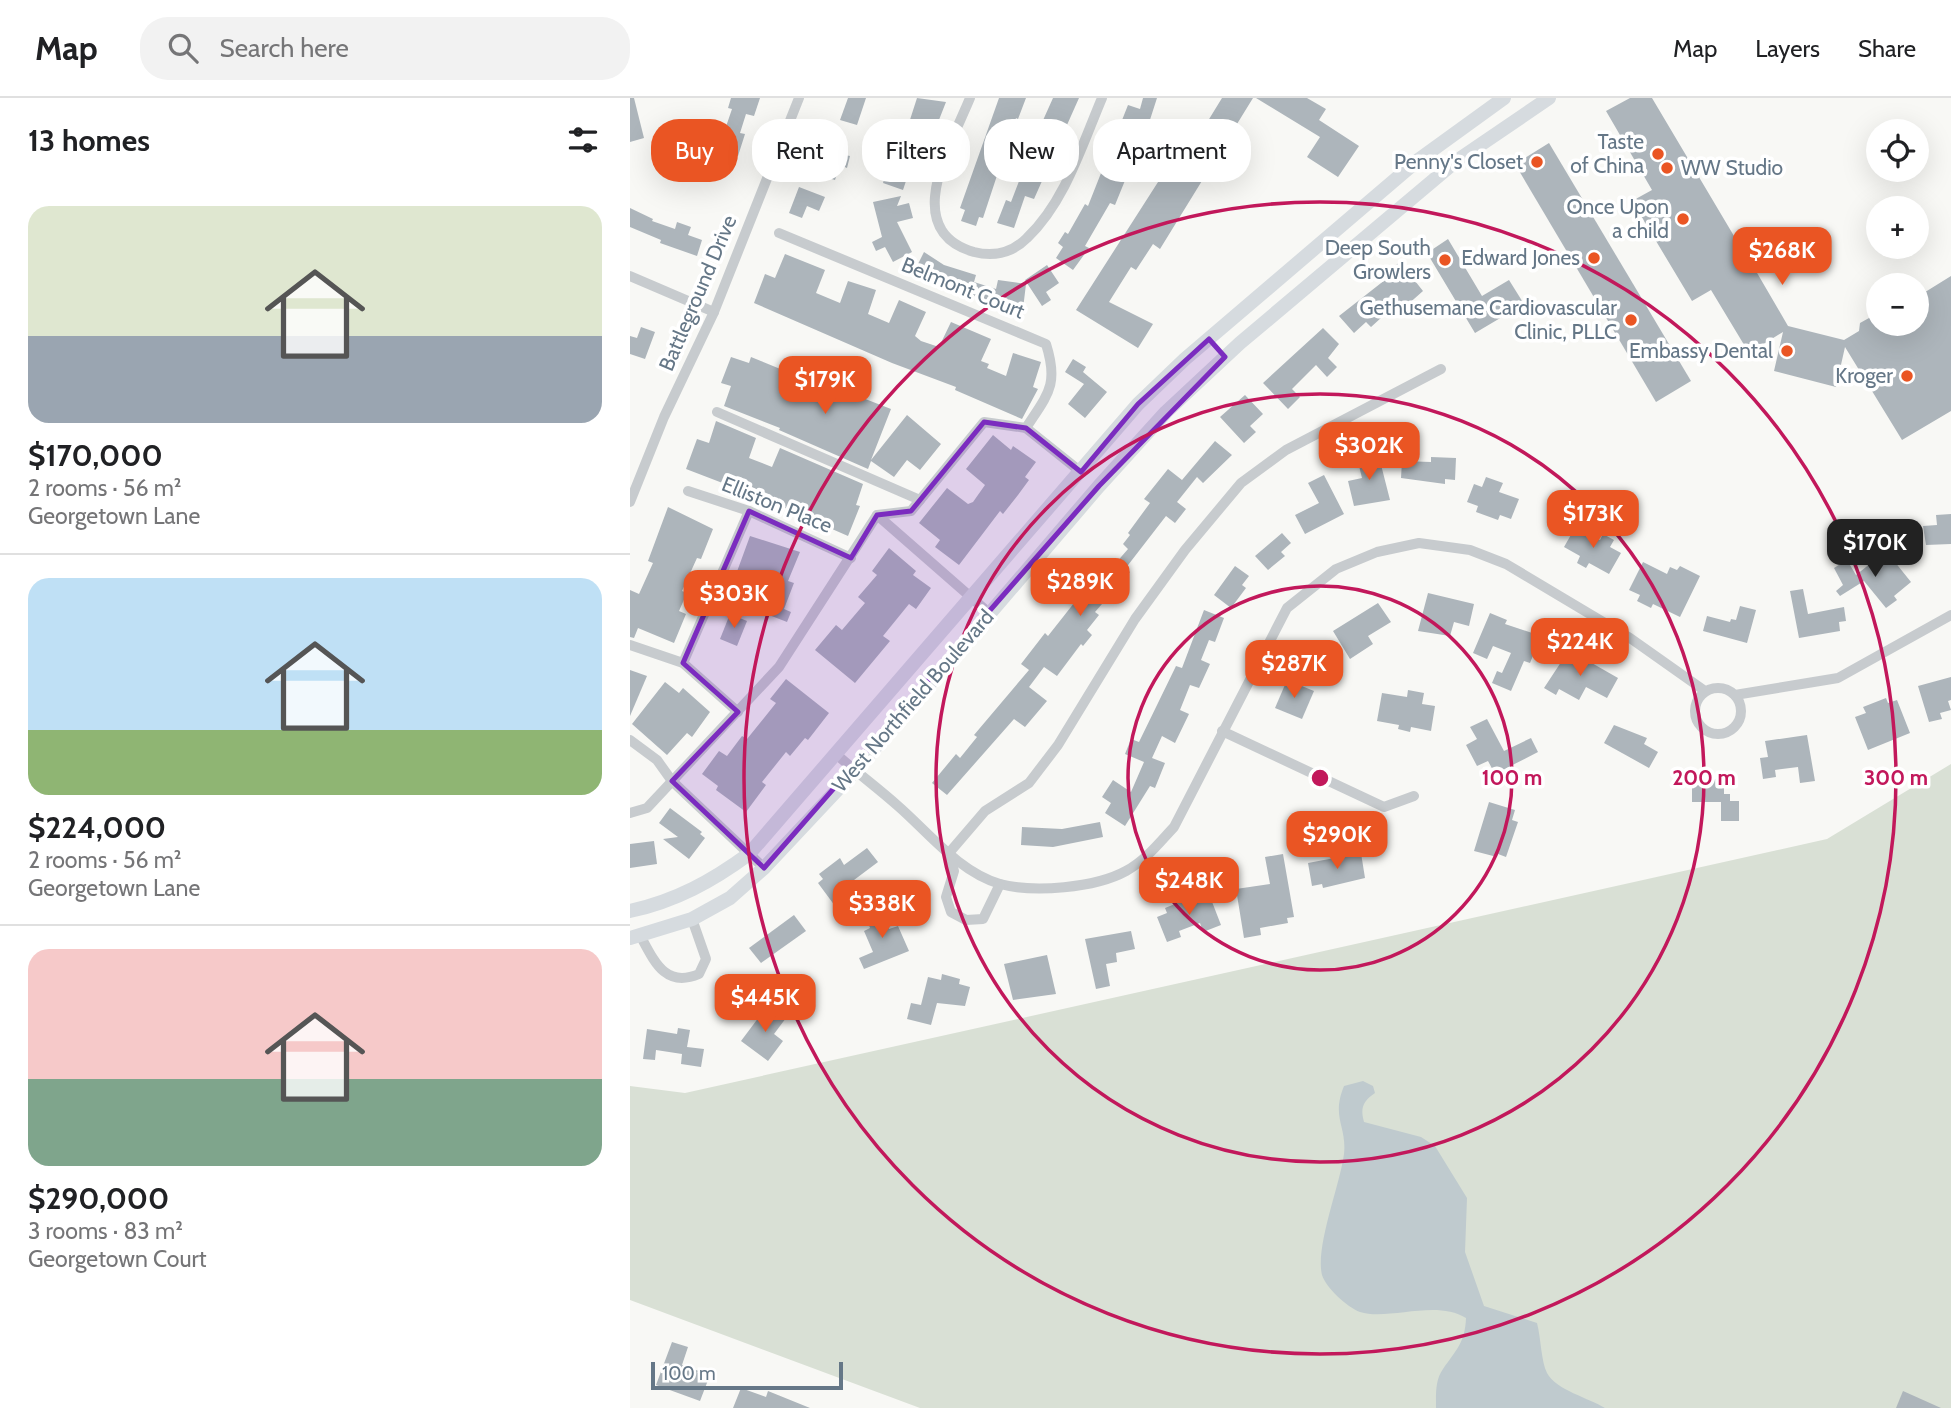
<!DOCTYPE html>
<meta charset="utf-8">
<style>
:root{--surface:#fff;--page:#f2f2f2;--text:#202124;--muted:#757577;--line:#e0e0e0;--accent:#ea5523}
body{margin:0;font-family:Cabin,sans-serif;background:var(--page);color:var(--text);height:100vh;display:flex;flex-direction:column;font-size:26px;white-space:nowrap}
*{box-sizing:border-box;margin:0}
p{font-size:23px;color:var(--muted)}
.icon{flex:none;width:38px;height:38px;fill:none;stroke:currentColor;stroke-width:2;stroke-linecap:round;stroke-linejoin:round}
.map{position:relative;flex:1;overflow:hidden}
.sheet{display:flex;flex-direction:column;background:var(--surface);width:630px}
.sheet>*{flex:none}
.top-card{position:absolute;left:21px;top:21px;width:665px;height:63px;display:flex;gap:14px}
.controls{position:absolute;left:1236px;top:21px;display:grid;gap:14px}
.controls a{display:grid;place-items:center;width:63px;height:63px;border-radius:50%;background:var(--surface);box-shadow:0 7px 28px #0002;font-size:35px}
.scale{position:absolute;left:21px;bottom:18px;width:192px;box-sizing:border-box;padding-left:7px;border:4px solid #657787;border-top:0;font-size:19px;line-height:24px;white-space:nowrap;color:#657787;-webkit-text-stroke:5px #fff;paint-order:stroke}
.price{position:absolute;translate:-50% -60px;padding:0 16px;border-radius:14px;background:var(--accent);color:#fff;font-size:23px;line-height:46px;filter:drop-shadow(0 2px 4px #0008)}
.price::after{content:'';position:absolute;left:50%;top:42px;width:21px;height:16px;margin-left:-10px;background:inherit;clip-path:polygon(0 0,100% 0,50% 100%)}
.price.selected{background:#222;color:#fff}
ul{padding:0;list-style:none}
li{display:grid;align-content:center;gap:14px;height:371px;padding:0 28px}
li+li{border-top:2px solid var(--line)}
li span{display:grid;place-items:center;height:217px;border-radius:21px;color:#555}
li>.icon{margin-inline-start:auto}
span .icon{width:126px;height:126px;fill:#fffc;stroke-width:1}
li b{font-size:30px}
h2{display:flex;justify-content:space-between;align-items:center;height:84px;padding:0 28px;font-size:30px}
.pill{padding:0 24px;border-radius:28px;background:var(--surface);box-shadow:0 7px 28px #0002;font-size:24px;line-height:63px}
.pill.selected{background:var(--accent);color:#fff}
header{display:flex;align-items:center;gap:42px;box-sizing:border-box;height:98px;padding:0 35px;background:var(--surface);border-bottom:2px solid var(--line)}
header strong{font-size:33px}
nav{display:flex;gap:38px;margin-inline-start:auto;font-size:24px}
.search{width:490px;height:63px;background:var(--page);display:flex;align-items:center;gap:18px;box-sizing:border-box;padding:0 24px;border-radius:28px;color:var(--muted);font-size:26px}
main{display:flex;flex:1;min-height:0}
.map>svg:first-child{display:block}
</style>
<header>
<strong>Map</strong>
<div class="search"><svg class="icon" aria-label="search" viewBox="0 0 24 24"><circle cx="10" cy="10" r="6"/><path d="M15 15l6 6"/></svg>Search here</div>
<nav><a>Map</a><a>Layers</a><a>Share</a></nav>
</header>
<main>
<section class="sheet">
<h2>13 homes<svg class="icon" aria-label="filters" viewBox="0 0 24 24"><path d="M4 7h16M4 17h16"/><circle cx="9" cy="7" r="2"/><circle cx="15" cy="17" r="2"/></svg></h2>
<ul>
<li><span style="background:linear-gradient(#dfe7d0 60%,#9aa5b1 0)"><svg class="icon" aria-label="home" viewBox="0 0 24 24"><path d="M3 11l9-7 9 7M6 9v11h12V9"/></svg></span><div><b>$170,000</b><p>2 rooms · 56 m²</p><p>Georgetown Lane</p></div></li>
<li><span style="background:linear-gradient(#bfe0f5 70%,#8fb573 0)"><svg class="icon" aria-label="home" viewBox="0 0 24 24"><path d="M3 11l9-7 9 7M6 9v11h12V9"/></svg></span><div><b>$224,000</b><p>2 rooms · 56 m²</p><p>Georgetown Lane</p></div></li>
<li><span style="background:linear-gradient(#f6c9c9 60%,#7fa58c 0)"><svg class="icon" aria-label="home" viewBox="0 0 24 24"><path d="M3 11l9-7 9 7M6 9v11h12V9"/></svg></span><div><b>$290,000</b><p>3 rooms · 83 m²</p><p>Georgetown Court</p></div></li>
</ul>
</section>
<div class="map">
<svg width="1321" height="1310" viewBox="0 0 1321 1310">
<rect width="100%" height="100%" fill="#f8f8f5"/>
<path fill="#d9e0d5" d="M1321 666V1310H290L0 1202V988L55 995 1197 741Z"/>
<path fill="#bfcace" d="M733 983 743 988 745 995C733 1003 730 1010 734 1024L791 1039 805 1048 837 1100 835 1154 854 1208 907 1225C911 1240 911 1263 917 1275 926 1292 959 1300 975 1310H806C806 1297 805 1282 813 1271 826 1252 835 1245 836 1220 806 1201 758 1223 730 1214 717 1209 696 1190 692 1177 685 1149 710 1087 714 1056 717 1028 701 1020 714 988Z"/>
<g fill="#adb5bb">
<path d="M0 0H4L14 40 0 44Z"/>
<path d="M101 0H130L124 18 116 16 110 35 115 36 108 58 88 52 102 11 98 10Z"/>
<path d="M218 0H236L227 27 210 22Z"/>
<path d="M287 0 316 4 285 83 277 80 273 92 253 85 261 60 267 62Z"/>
<path d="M369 0H396L388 21 386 20 353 120 349 119 346 128 331 123 335 112 330 110Z"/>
<path d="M423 0H449L404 101 395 98 384 130 367 125 376 102 381 104 394 70 398 72 413 31 410 29Z"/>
<path d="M513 0H527L508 59 505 58 485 107 480 105 455 148 459 150 443 172 426 160 433 149 428 145 435 134 438 136 455 106 458 108 498 7 510 11Z"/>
<path d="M592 0H623L530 151 523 146 506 172 501 169 479 204 523 226 508 250 446 212 537 70 546 75Z"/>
<path d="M626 0H677L696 11 689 22 729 48 708 79 677 59 690 39Z"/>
<path d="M1000 0H1022L1104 138 1127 166 1123 168 1158 228 1214 242 1229 233 1230 225 1248 215V226H1286V194L1292 196 1321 178V313L1272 342 1215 249 1206 289 1144 273 1153 234 1119 255 1081 192 1062 203 1002 103 1022 92 976 13Z"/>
<path d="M200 43 217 48 215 57 220 58 217 70 210 67 205 82 189 77Z"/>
<path d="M919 45 1061 283 1026 304 885 66Z"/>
<path d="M169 89 195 99 189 113 177 108 172 120 159 115Z"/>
<path d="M271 98 267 108 279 105 283 120 267 124 282 154 263 164 255 149 246 153 242 144 252 139 243 104Z"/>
<path d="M0 110 23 121 22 123 45 131 47 124 61 129 58 137 72 142 67 158 30 145 31 142 0 129Z"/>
<path d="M818 141 852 198 879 182 894 206 845 235 797 155Z"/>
<path d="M294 154 314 167 346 177 344 184 366 191 368 182 396 186 393 211 364 207 285 172Z"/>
<path d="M155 156 195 172 186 195 210 205 218 183 246 192 238 216 259 225 269 202 296 214 285 238 291 243 309 249 321 224 361 241 351 263 359 266 357 270 376 278 383 255 411 264 403 289 408 291 392 321 325 292 326 289 262 265 124 205 135 176 145 180Z"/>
<path d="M770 164 793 193 767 216 762 210 741 229 736 224 724 235 709 218 760 178 757 174Z"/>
<path d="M417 167 429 185 416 194 421 202 412 208 395 182Z"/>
<path d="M11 229 25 234 15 261 0 256V238L7 240Z"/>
<path d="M693 230 709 246 698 260 707 269 697 279 686 267 662 291 670 299 658 311 633 285Z"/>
<path d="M101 259 119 265 121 259 165 277 166 274 261 311 241 362 277 317 311 346 290 372 277 362 264 379 241 363 238 371 149 332 150 330 94 308 101 288 91 285Z"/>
<path d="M443 261 456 269 453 274 477 294 455 320 438 306 454 286 435 274Z"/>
<path d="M615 297 633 316 620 328 626 334 614 345 590 319Z"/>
<path d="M86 323 126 340 119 360 142 369 150 350 233 386 226 407 230 408 218 438 202 431 204 427 138 404 141 397 119 388 116 394 56 371 67 341 79 345Z"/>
<path d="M363 337 381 352 383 348 406 364 395 379 399 382 388 397 373 416 370 413 329 467 305 449 310 442 289 425 317 390 338 406 343 404 355 387 336 371Z"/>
<path d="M585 343 602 357 573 385 567 379 547 404 556 411 545 425 536 418 495 471 500 474 465 514 469 517 457 532 462 537 453 548 451 546 427 578 414 569 399 589 417 603 395 629 384 621 317 697 302 685 326 656 330 660 347 639 344 637 399 572 391 566 415 535 418 538 448 500 452 504 498 451 493 446 500 437 498 435 520 405 514 401 538 371 552 382Z"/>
<path d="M748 355 760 402 724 408 718 383 732 380 727 360Z"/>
<path d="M801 359 826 360 825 382 815 381V386L771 380 772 363 801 364Z"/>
<path d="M694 377 714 416 675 436 665 417 689 405 678 385Z"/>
<path d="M856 379 873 385 869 394 889 401 881 421 870 417 868 422 846 414 848 408 837 404 844 386 852 389Z"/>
<path d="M38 409 83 431 71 461 67 460 52 493 57 495 49 513 56 516 44 545 8 530 4 540 0 539V492L9 496 23 465 18 463Z"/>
<path d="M1321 416V446L1296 447 1293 428 1307 427 1306 417Z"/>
<path d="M946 428 970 442 973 436 984 442 980 449 991 455 979 476 959 465 956 470 947 465 950 458 934 449Z"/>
<path d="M652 435 661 445 651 454 655 458 638 472 625 458Z"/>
<path d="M120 438 170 454 158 483 164 485 154 511 161 514 157 524 139 517 146 499 105 479Z"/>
<path d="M259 450 286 473 283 477 301 490 286 511 279 506 253 538 260 543 225 585 185 552 206 527 212 532 235 505 228 499 247 477 242 473Z"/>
<path d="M1256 453 1281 484 1264 498 1267 502 1256 510 1234 483 1210 498 1206 493 1213 487 1204 470 1217 462 1226 477Z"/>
<path d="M1013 464 1037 476 1040 469 1047 472 1050 468 1070 478 1050 519 1023 506 1021 510 1007 503 1010 497 999 492Z"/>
<path d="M605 468 619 478 612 487 616 490 601 510 584 497Z"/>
<path d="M1173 491 1178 516 1214 509 1216 523 1209 524 1210 533 1169 540 1160 493Z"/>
<path d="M798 495 844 506 839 528 824 524 820 538 788 533Z"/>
<path d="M748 505 761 524 738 538 743 546 720 561 703 533Z"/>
<path d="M1110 508 1126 512 1117 545 1073 533 1077 518 1100 524 1101 521 1106 522Z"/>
<path d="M574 512 594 520 585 544 579 542 571 562 580 566 569 590 560 587 550 612 559 616 545 645 532 638 522 660 535 665 525 690 520 688 495 728 475 715 481 705 472 699 483 682 501 694 514 664 495 656 501 641 509 644 546 568 552 570Z"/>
<path d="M860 515 877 522 875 526 911 538 900 565 894 563 881 593 862 585 867 573 872 575 881 555 863 548 857 561 843 555Z"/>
<path d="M100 516 117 523 107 548 90 541Z"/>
<path d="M939 552 988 580 977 600 956 589 949 602 929 591 926 597 914 590Z"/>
<path d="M0 572 17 578 0 618Z"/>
<path d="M1321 579V602L1318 603 1321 612 1310 615 1312 621 1299 624 1288 588Z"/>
<path d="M156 581 199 615 178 642 175 640 160 658 156 654 132 684 136 687 116 714 86 692 88 688 72 676 89 653 97 658 112 638 117 641 146 605 140 601Z"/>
<path d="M657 582 684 593 672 621 645 610Z"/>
<path d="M35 584 49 595 53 590 80 614 62 639 57 635 37 657 2 626Z"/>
<path d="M778 592 794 595 792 606 805 608 801 633 781 629 780 634 768 631 769 627 747 623 752 595 777 599Z"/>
<path d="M1256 600 1258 605 1267 602 1280 635 1238 652 1225 619 1236 615 1233 609Z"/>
<path d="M857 621 874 653 901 640 908 654 865 676 858 663 847 668 836 647 847 641 840 629Z"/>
<path d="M984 627 1017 640 1014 646 1028 654 1019 670 974 645Z"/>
<path d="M1177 637 1185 683 1170 685 1168 669 1145 672 1146 679 1133 681 1130 660 1138 659 1135 643Z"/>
<path d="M1062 681H1094V696H1100V703H1109V723H1091V704H1062Z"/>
<path d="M859 704 885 712 882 722 888 724 876 759 868 756 867 759 844 753Z"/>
<path d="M40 710 72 734 70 736 75 740 59 761 33 741 48 739 29 725Z"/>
<path d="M470 724 473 739 423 749 391 747 392 729 432 731Z"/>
<path d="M24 743 27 766 0 770V746Z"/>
<path d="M237 750 248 764 208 794 214 802 205 808 188 785 193 781 189 776 210 760 214 767Z"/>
<path d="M731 755 735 780 693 790 692 786 682 788 678 765Z"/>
<path d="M653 756 664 819 657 820 658 825 630 830 631 837 614 840 606 791 640 786 635 759Z"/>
<path d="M579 796 591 827 573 834 570 825 549 833 551 839 537 844 527 819 537 815 535 810 567 797 569 800Z"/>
<path d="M250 810 259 831 268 828 279 853 234 871 229 860 243 854 234 833 240 830 235 816Z"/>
<path d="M164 817 176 833 131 865 119 850Z"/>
<path d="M501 833 505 851 486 855 487 864 476 866 480 888 466 891 455 841Z"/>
<path d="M417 857 426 896 383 902 374 866Z"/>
<path d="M312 876 330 881 329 886 340 889 335 908 307 905 301 927 277 921 281 905 291 907 298 879 311 882Z"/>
<path d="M138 907 156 920 144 936 153 943 138 963 111 943Z"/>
<path d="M48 930 60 932 57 949 74 951 71 969 51 966 52 956 26 952 25 962 13 961 17 931 47 936Z"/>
<path d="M42 1244 58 1249 52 1267 80 1277 70 1303 26 1287Z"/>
<path d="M111 1290 136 1299 138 1293 180 1310H103Z"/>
<path d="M1273 1293 1311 1310H1266Z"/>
</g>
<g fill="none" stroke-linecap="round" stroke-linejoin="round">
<g stroke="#c7cbce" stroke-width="10">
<path d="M340 0C321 47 269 132 344 154 364 159 382 155 397 140 435 104 452 47 472 0"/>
<path d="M149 135 416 246C429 287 418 296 396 330"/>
<path d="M0 178 84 214"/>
<path d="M87 314 290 402"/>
<path d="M58 393 119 413 221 460"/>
<path d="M0 404 34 319 84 214 169 0"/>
<path d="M247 417 359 515"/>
<path d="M0 547 53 565 108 614"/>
<path d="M53 565 119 413"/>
<circle cx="1088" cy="613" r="23"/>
<path d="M1105 597 1208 580 1321 517"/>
<path d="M592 633 754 709 784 698"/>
<path d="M0 642 27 662 42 683 134 770"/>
<path d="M206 656C226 674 248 690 268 708 299 735 329 774 370 786 404 795 465 790 496 773 516 762 529 745 544 729L657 510 706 471 747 454 789 445 840 452 876 466 1000 540 1075 593"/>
<path d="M0 715 17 710 149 569 247 417 281 413 354 324 396 330 451 374"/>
<path d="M370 786 353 821 336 822 321 814 316 799 324 773 319 755 355 713 399 685 428 647 505 521 555 452 611 385 656 352 811 271"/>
<path d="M11 839C25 865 36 890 69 876L76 861 62 821"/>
</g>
<g stroke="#d6dbdf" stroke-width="14">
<path d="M0 813C46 803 82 783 119 756L508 306 555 261 787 63 874 0"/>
<path d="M0 840 62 821 100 800 134 770 225 673 469 388 536 314 610 245 825 64 919 0"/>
</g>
</g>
<path fill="#7b2cbf" fill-opacity="0.2" stroke="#7b2cbf" stroke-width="5" stroke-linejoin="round" d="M579 241 595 259 469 388 134 770 42 683 108 614 53 565 119 413 221 460 247 417 281 413 354 324 396 330 451 374 508 306Z"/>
<g fill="none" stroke="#c2185b" stroke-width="3.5">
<circle cx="690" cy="680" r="192"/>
<circle cx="690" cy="680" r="384"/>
<circle cx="690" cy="680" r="576"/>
</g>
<g fill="#ea5523" stroke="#fff" stroke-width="2.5">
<circle cx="1028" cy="56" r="7"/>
<circle cx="907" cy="64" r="7"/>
<circle cx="1037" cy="70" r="7"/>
<circle cx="1053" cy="121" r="7"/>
<circle cx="964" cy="160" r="7"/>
<circle cx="815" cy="162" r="7"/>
<circle cx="1001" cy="222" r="7"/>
<circle cx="1157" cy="253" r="7"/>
<circle cx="1277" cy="278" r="7"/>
</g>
<g text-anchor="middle" stroke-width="7" stroke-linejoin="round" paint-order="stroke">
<g font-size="21" fill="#657787" stroke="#fff" text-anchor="end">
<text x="1014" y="51">Taste<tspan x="1014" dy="24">of China</tspan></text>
<text x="893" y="71">Penny's Closet</text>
<text x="1051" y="77" text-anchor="start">WW Studio</text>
<text x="1039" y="116">Once Upon<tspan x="1039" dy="24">a child</tspan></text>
<text x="801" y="157">Deep South<tspan x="801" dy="24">Growlers</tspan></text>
<text x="950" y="167">Edward Jones</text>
<text x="987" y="217">Gethusemane Cardiovascular<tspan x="987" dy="24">Clinic, PLLC</tspan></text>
<text x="1143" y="260">Embassy Dental</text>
<text x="1263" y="285">Kroger</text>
</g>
<g font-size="21" fill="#657787" stroke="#fff">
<text transform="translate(333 190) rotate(22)" y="7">Belmont Court</text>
<text transform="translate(68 195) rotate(-67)" y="7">Battleground Drive</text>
<text transform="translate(147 407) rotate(22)" y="7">Elliston Place</text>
<text transform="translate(283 603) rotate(-49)" y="7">West Northfield Boulevard</text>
</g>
</g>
<circle cx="690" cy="680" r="10" fill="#c2185b" stroke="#fff" stroke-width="3.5"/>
<g font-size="21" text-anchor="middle" font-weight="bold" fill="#c2185b" stroke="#fff" stroke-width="7" stroke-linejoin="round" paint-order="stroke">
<text x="882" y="687">100 m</text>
<text x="1074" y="687">200 m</text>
<text x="1266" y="687">300 m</text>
</g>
</svg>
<div class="controls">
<a><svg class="icon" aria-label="locate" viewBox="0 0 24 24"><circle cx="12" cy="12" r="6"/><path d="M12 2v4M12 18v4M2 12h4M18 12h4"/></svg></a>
<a>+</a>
<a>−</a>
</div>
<div class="scale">100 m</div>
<b class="price" style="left:1152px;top:189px">$268K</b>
<b class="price" style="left:195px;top:318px">$179K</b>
<b class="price" style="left:739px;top:384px">$302K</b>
<b class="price" style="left:963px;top:452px">$173K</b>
<b class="price selected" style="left:1245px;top:481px">$170K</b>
<b class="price" style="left:450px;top:520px">$289K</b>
<b class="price" style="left:104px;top:532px">$303K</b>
<b class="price" style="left:950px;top:580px">$224K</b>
<b class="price" style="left:664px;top:602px">$287K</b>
<b class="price" style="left:707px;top:773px">$290K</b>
<b class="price" style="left:559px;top:819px">$248K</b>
<b class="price" style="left:252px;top:842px">$338K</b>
<b class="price" style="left:135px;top:936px">$445K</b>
<div class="top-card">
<a class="pill selected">Buy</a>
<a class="pill">Rent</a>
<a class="pill">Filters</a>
<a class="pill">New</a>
<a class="pill">Apartment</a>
</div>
</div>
</main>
